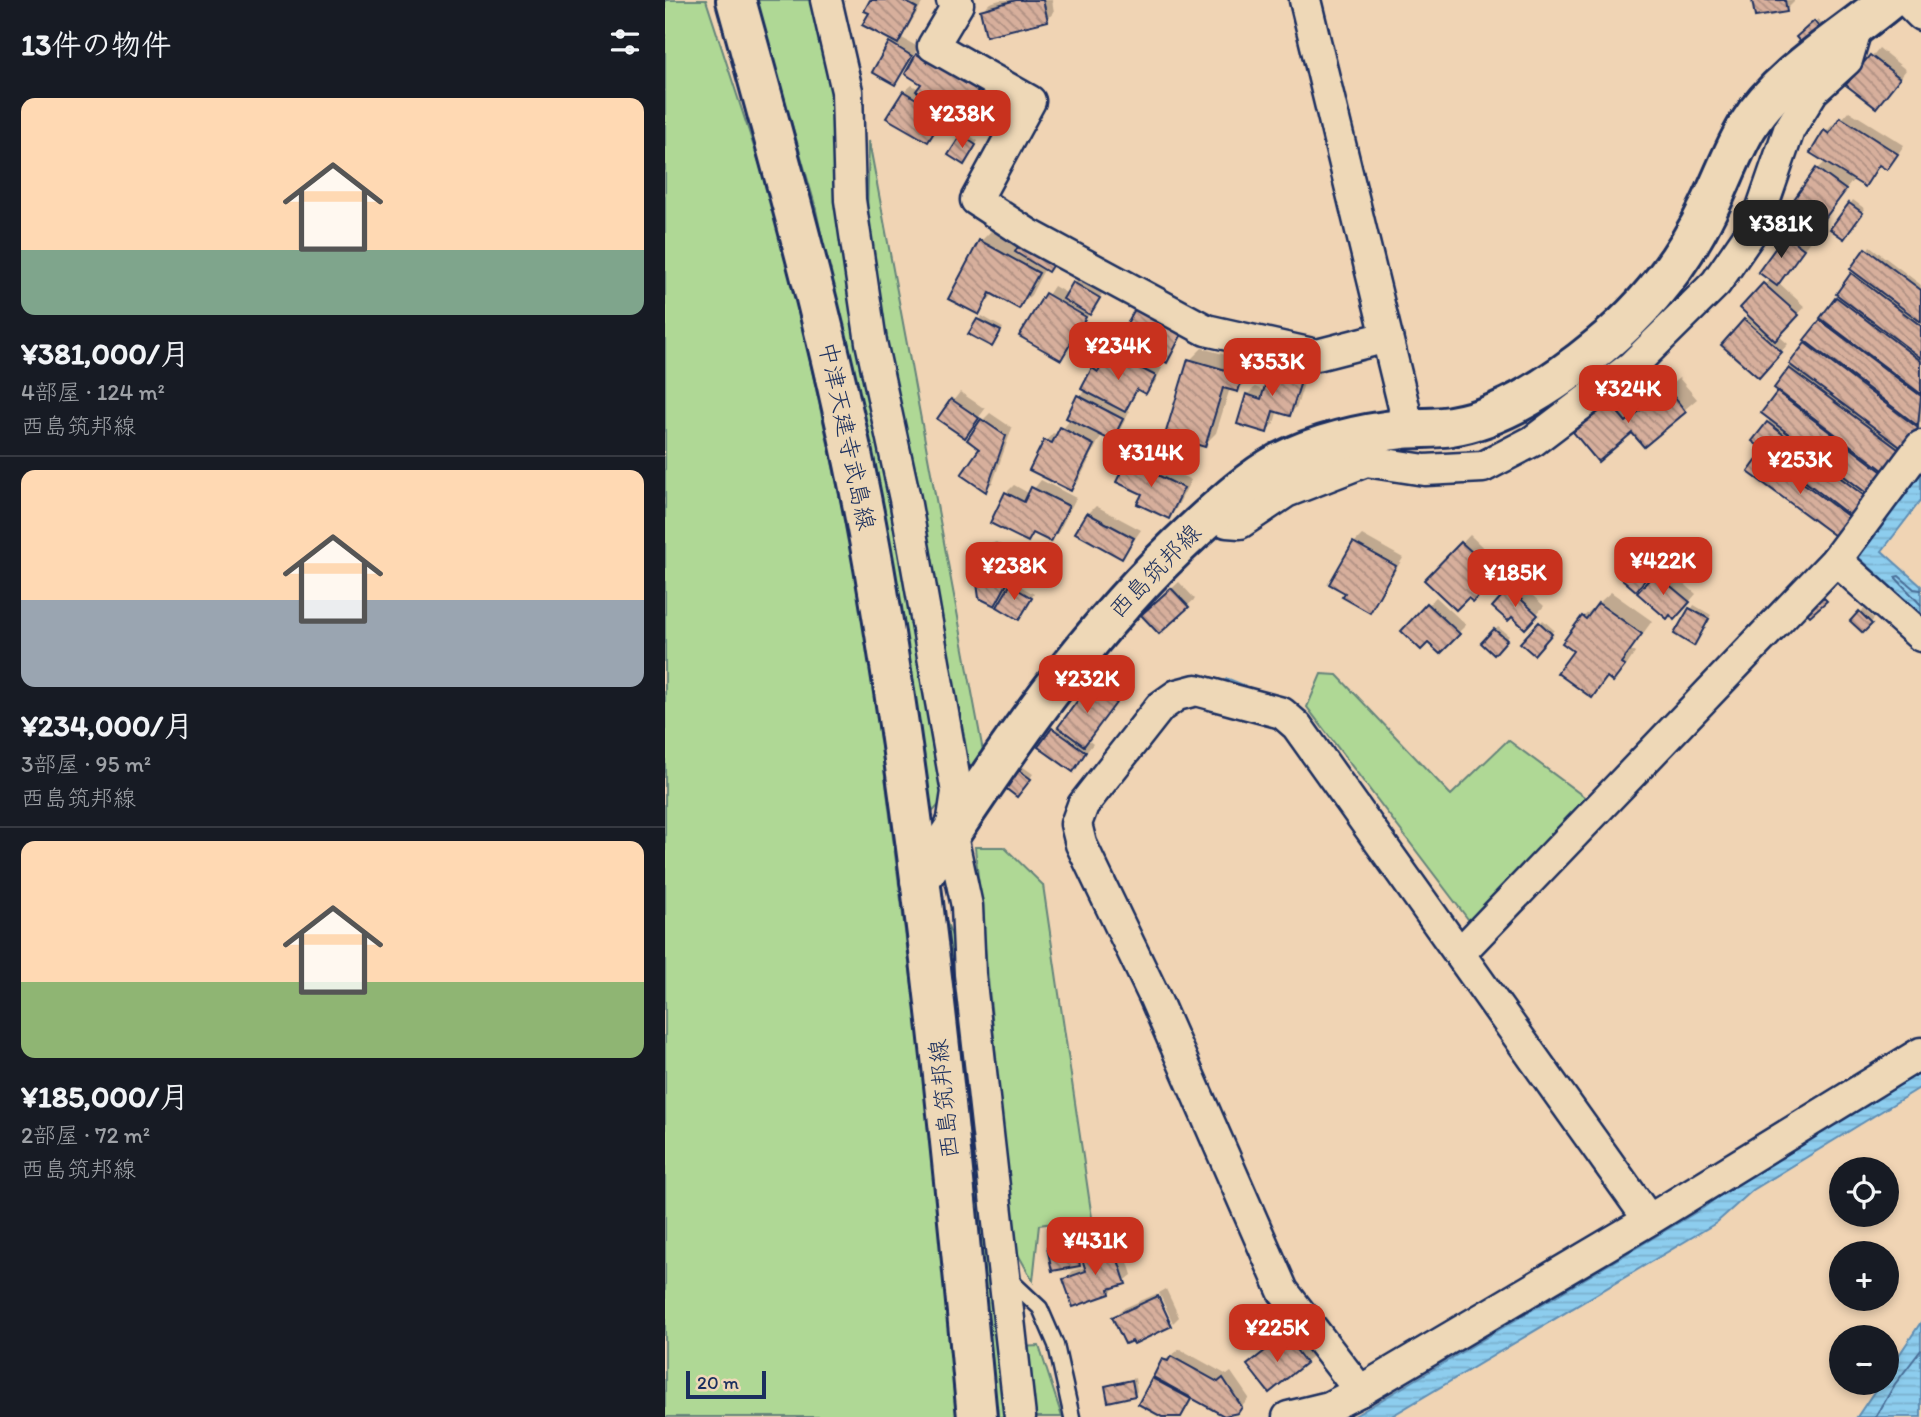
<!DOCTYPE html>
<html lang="ja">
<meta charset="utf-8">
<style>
:root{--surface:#171b24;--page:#20242c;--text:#f1f3f6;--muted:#9ea1a6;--line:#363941;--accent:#c8321e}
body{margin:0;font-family:Itim,"Klee One",sans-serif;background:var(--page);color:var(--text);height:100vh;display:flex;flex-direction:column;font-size:26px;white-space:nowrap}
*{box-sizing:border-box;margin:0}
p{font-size:23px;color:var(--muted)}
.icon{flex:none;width:38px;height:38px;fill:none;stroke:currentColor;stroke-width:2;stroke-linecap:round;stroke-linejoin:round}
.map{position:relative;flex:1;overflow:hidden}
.sheet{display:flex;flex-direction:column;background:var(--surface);width:665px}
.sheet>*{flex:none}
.buttons{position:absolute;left:1164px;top:1157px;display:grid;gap:14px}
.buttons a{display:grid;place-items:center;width:70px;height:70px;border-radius:50%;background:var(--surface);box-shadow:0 4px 10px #0003;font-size:35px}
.scale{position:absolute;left:21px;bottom:18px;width:80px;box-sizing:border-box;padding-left:7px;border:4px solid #1b2f5e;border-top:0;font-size:19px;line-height:24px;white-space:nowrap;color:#1b2f5e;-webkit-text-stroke:5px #eed8b7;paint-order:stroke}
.price{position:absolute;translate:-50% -60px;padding:0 16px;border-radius:14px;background:var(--accent);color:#fff;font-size:23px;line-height:46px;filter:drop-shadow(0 2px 4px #0008)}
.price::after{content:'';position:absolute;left:50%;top:42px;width:21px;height:16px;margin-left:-10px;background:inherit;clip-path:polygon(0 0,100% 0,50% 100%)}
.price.selected{background:#222;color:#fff}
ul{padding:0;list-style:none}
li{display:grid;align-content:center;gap:14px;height:371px;padding:0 21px}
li+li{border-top:2px solid var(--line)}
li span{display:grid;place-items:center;height:217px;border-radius:14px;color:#555}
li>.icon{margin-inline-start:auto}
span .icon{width:126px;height:126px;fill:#fffc;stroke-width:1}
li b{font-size:30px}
h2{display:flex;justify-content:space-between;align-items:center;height:84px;padding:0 21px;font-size:30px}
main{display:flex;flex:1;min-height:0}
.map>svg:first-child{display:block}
</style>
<main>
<section class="sheet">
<h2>13件の物件<svg class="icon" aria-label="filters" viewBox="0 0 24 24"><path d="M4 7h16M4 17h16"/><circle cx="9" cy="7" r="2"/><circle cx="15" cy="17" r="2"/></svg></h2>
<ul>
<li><span style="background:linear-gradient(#ffd9b3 70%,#7fa58c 0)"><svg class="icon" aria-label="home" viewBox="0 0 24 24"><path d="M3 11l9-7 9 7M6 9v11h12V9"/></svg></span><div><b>¥381,000/月</b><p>4部屋 · 124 m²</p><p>西島筑邦線</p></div></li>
<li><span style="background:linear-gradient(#ffd9b3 60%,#9aa5b1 0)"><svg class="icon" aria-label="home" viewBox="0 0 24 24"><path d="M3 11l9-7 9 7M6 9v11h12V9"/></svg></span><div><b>¥234,000/月</b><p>3部屋 · 95 m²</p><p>西島筑邦線</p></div></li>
<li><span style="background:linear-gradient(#ffd9b3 65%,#8fb573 0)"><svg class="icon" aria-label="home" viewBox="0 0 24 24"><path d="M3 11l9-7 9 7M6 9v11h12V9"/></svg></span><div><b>¥185,000/月</b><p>2部屋 · 72 m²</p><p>西島筑邦線</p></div></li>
</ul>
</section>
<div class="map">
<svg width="1256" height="1417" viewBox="0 0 1256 1417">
<defs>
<pattern id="water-rules" width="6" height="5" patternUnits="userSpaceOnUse" patternTransform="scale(1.75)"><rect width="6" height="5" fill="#8dcdee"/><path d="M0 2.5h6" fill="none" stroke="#79b0ce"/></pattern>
<pattern id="building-back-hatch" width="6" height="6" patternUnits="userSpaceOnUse" patternTransform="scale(1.75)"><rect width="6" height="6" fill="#d7af9c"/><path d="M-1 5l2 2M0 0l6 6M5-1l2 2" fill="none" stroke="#ae8f82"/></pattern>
</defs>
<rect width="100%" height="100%" fill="#f0d4b4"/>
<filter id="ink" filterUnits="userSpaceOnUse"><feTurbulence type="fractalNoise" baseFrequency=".0143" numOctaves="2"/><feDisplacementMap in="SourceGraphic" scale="14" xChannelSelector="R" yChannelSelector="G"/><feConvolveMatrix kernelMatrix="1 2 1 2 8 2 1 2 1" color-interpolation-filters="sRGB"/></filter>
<g filter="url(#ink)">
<g fill="#afd895" stroke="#65847a" stroke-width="2">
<path d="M0 0H41L117 233 197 599 271 1170 296 1417H0Z"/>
<path d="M91 0H151L174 94 282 796 262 818 230 584 150 205Z"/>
<path d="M204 141 318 751 300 781 201 253Z"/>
<path d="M656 674 672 675 786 795 843 740 926 802 809 927 642 707Z"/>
<path d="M310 847H339L378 885 427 1218 374 1225 368 1281 350 1249Z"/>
<path d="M282 923 298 966 345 1417H327L274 930Z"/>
<path d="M374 1346 397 1417H364L355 1347Z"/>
</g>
<g fill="url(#water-rules)" stroke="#5f8eb4" stroke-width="2">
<path d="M1256 467V500L1217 551 1256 586V614L1190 554Z"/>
<path d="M1256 1068V1087L1088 1190 1051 1223 725 1417H688L1038 1208 1078 1178Z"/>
<path d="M1256 1322V1417H1192L1215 1383 1222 1382V1373Z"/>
</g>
<g fill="#0003">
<path d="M207 0H259L237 38 253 47 246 60 260 47 320 81 305 108 297 115 285 108 263 140 239 92 247 85 255 90 258 83 246 60 229 83 225 43 229 40 206 12Z"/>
<path d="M335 0H387L389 12 382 20 317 10 325 3Z"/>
<path d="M1089 0H1129V2L1121 10Z"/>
<path d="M1153 19 1162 30 1133 37Z"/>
<path d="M1214 48 1241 70 1218 99 1184 85Z"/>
<path d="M309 108 329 118 323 128 306 111Z"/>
<path d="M1184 111 1239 145 1229 160 1222 168 1216 164 1199 185 1189 179 1149 231 1153 169 1161 161V132L1168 124 1171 126Z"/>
<path d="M300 133 313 141 302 159 297 136Z"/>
<path d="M1188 200 1200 209 1182 234 1168 229Z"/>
<path d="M1129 228 1146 240 1113 282 1140 307 1113 335 1123 344 1101 368 1058 345 1085 315 1077 308 1105 279 1095 272Z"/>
<path d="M327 230 356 245 380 268 366 295 354 306 329 293 313 313 316 241Z"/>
<path d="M1205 246 1256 285V421L1176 533 1086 471 1102 451 1103 423 1116 391 1111 388 1191 271Z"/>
<path d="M412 280 437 294 395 358 357 335 389 286 403 294Z"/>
<path d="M317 316 338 328 330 342 306 334Z"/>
<path d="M524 324 501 360 457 337Z"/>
<path d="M453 345 497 368 489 384 481 392 474 388 461 409 465 411 454 431 447 439 437 434 413 482 406 489 366 469 381 441 388 433 393 435 406 419 428 369 436 362 439 364Z"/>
<path d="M537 348 589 363 584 378 573 390 565 388 551 433 539 445 525 360Z"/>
<path d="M616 355 645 364 632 406 625 414 613 410 609 423 601 431 582 395 590 387 600 391 609 363Z"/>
<path d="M1014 378 1032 399 979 444 968 431 910 432 957 391 973 411Z"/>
<path d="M295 392 320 409 300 436 275 418Z"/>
<path d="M325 413 347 428 328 482 321 489 318 420Z"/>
<path d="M471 453 526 480 511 509 504 517 479 494 464 461Z"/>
<path d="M376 480 411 498 393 533 386 540 370 533 362 540 327 522 341 493 349 485 365 494Z"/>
<path d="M431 506 476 530 457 557 423 514Z"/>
<path d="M697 535 738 558 705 611 682 592 689 543Z"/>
<path d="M805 535 838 567 808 599 762 580Z"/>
<path d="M331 542 358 557 340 592 350 583 369 594 354 618 342 592 330 604 310 555 318 547Z"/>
<path d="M978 557 989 567 970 588 959 579Z"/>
<path d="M999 566 1031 594 1017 610 1005 613 975 593Z"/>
<path d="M514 582 530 599 522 606 479 615Z"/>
<path d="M853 582 879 606 860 627 847 615 830 606Z"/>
<path d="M946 592 987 621 966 650 970 653 960 668 948 680 944 677 927 696 911 650 918 617Z"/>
<path d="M771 597 801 625 775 651 763 641 738 631Z"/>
<path d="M1029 605 1046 615 1029 644 1011 634Z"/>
<path d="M1199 609 1209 619 1198 631 1187 621Z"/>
<path d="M878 620 889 630 869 653 858 643Z"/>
<path d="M833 627 844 636 829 652 819 643Z"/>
<path d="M439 656 452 665 439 681 458 695 423 740 428 744 407 770 375 747 433 679Z"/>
<path d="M357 766 368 774 355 792 341 787Z"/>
<path d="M414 1239 417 1258 426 1249 456 1239 467 1275 444 1293 400 1279 408 1271 421 1267 419 1259 414 1264 384 1248Z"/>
<path d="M501 1289 514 1317 508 1323 494 1293Z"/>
<path d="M491 1294 507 1324 470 1342 449 1317 457 1309Z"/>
<path d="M628 1329 648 1355 640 1362 592 1357Z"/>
<path d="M515 1349 562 1375 566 1372 584 1398 580 1403 572 1412 529 1397 517 1417H500L475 1403 499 1361Z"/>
<path d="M470 1378 472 1391 469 1395 442 1387Z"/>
</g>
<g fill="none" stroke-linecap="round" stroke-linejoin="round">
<g stroke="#496e98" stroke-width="2">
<path d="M1256 590 1249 589 1234 576 1230 577 1256 605"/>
<path d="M1211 1417 1230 1384 1256 1350"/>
</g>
<path stroke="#5f8eb4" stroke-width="8" d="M563 682 580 689"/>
</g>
<g fill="url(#building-back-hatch)" stroke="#1b2f5e" stroke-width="2">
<path d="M205 0H237L252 8 233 44 197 25 204 13 199 11Z"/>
<path d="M378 0 383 21 321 36 315 10 351 0Z"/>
<path d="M1087 0H1120L1122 12 1090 17Z"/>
<path d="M1149 21 1160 35 1142 50 1131 37Z"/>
<path d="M224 42 247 56 230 85 207 72Z"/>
<path d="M251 54 314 89 298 117 251 91 256 84 240 74Z"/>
<path d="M1205 55 1235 78 1211 108 1181 85Z"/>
<path d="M238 91 279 116 263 142 221 118Z"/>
<path d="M304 110 327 122 320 133 298 121Z"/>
<path d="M1175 117 1233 154 1222 170 1214 165 1200 187 1145 153 1159 130 1164 134Z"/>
<path d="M296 135 311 145 299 165 283 155Z"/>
<path d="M1151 168 1181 190 1149 233 1120 212Z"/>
<path d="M1184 203 1198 213 1179 239 1165 229Z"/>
<path d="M1120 235 1139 249 1112 286 1093 272Z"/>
<path d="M314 240 374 273 354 309 325 293 314 315 283 299Z"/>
<path d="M357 240 390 261 383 272 350 252Z"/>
<path d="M1200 248 1256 290V322L1185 269Z"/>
<path d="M1186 273 1256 326V358L1171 294Z"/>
<path d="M408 282 435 298 425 315 398 299Z"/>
<path d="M1098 283 1134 315 1110 341 1075 308Z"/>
<path d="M380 293 421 317 396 360 354 336Z"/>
<path d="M1171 297 1256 361V394L1155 318Z"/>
<path d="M471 307 518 332 502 363 454 338Z"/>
<path d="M312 319 336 331 327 347 303 334Z"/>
<path d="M1079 319 1117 352 1094 378 1056 345Z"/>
<path d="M1155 320 1256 396 1253 426 1139 340Z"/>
<path d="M1140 343 1253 428 1238 449 1124 364Z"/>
<path d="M444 352 491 376 481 394 472 389 460 412 416 389 427 368 433 372Z"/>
<path d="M523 359 578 375 573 392 558 388 540 447 500 435Z"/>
<path d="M607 362 639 372 625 416 608 411 602 433 572 424 581 394 596 399Z"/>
<path d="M1124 368 1237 452 1222 473 1109 388Z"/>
<path d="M1002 388 1021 412 979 447 967 433 933 462 908 432 944 402 961 422Z"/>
<path d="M1112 392 1220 474 1204 495 1096 413Z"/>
<path d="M412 395 458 419 447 441 401 418Z"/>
<path d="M286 399 314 418 300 438 272 419Z"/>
<path d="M316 419 341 436 321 492 296 475 314 449 302 440Z"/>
<path d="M1102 422 1202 498 1188 518 1087 441Z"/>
<path d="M395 427 429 445 406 491 364 470 379 440 387 443Z"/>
<path d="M1097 453 1187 519 1173 538 1083 472Z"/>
<path d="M462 460 519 488 504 519 472 504 477 494 451 482Z"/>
<path d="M366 487 404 506 386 542 368 533 363 542 325 523 340 492 359 502Z"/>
<path d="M422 513 469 538 457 559 410 533Z"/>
<path d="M688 542 731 566 705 613 677 597 680 593 664 584Z"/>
<path d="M796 542 832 575 808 602 803 598 791 610 759 580Z"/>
<path d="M322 549 352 565 330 606 314 598 308 554Z"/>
<path d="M974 559 987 571 971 591 957 579Z"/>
<path d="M990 573 1025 602 1009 620 1005 615 1002 619 972 593Z"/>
<path d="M345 585 367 598 354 620 332 607Z"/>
<path d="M506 588 524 607 494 634 476 615Z"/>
<path d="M844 588 873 615 860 629 847 617 843 621 827 607Z"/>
<path d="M1153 592 1162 601 1145 616 1136 607Z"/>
<path d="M762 603 795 634 775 654 763 643 756 650 736 631Z"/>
<path d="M933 603 977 634 956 663 960 666 948 682 942 677 927 698 892 673 908 651 897 643 917 616 921 619Z"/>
<path d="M1024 608 1044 619 1029 646 1009 634Z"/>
<path d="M1194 611 1207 624 1198 633 1185 621Z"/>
<path d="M874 622 887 634 869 655 855 643Z"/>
<path d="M829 629 842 640 829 655 816 643Z"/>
<path d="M435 658 450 670 438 685 423 674Z"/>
<path d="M425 684 451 703 419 746 393 727Z"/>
<path d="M387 728 421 752 408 772 373 747Z"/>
<path d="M352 769 366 779 352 797 339 787Z"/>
<path d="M411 1242 415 1266 387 1271 382 1247Z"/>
<path d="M448 1245 461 1284 444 1289 445 1294 408 1307 398 1279 421 1271 416 1256Z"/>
<path d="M493 1296 507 1326 469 1344 467 1341 460 1344 447 1317Z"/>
<path d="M620 1335 641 1363 604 1393 582 1365Z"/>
<path d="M506 1356 553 1382 558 1378 577 1407 573 1413 559 1416 488 1377 497 1359 503 1361Z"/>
<path d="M487 1378 526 1399 516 1417H497L473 1404Z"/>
<path d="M467 1380 470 1396 443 1402 440 1386Z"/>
</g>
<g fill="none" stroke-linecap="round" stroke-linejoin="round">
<defs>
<path id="lane" d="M342 1277 375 1308 391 1345 407 1417"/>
<g id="street">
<path d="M161 0 182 91 185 200 206 342 240 499 292 792 286 832 302 906 305 974 355 1417"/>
<path d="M287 0 293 4 268 46 365 101 311 200 363 234 541 330 652 355 722 337"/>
<path d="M640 0 739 407 738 429"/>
<path d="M1241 0 1256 15"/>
<path d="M552 510 562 522 575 523 621 492 701 461 760 470 818 467 868 441 967 366 1051 283 1091 225 1124 130 1148 91 1182 60 1192 26"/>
<path d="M1171 560 1256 636"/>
<path d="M795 953 1171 560 1256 446"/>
<path d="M984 1220 632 726 617 713 531 690 512 695 495 707 418 805 411 824 416 844 489 996 618 1291 695 1391 984 1220 1256 1053"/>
<path d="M623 1417 664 1407 695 1391"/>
</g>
<g id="secondary">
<path d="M71 0C125 195 180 391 213 591 259 864 286 1141 312 1417"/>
<path d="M255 880C337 755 422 628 533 527 557 505 585 479 614 463 650 444 698 433 738 429 754 427 770 429 786 426 840 418 894 380 935 346 981 308 1018 261 1044 207 1057 181 1067 152 1082 127 1115 74 1177 39 1224 0"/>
</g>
</defs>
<use href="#lane" stroke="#1b2f5e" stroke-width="19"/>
<use href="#street" stroke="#1b2f5e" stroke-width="35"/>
<use href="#secondary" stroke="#1b2f5e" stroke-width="44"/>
<use href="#lane" stroke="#eed8b7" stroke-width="14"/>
<use href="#street" stroke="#eed8b7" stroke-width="30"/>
<use href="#secondary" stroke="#eed8b7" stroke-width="38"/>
</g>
</g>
<g text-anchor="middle" stroke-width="5" stroke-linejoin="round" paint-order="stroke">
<g font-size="24" fill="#1b2f5e" stroke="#eed8b7">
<text transform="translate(182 436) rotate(78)" y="8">中津天建寺武島線</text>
<text transform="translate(490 571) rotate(-46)" y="8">西島筑邦線</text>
<text transform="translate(279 1099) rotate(-96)" y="8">西島筑邦線</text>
</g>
</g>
</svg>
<div class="buttons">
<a><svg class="icon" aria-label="locate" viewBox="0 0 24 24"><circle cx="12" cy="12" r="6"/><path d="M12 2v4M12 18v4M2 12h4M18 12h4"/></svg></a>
<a>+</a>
<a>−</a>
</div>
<div class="scale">20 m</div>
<b class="price" style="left:297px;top:150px">¥238K</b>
<b class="price selected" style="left:1116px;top:260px">¥381K</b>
<b class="price" style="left:453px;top:382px">¥234K</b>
<b class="price" style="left:607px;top:398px">¥353K</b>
<b class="price" style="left:963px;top:425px">¥324K</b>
<b class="price" style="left:486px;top:489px">¥314K</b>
<b class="price" style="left:1135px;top:496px">¥253K</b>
<b class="price" style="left:998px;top:597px">¥422K</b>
<b class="price" style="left:349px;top:602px">¥238K</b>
<b class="price" style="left:850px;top:609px">¥185K</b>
<b class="price" style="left:422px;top:715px">¥232K</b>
<b class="price" style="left:430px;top:1277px">¥431K</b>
<b class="price" style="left:612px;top:1364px">¥225K</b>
</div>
</main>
